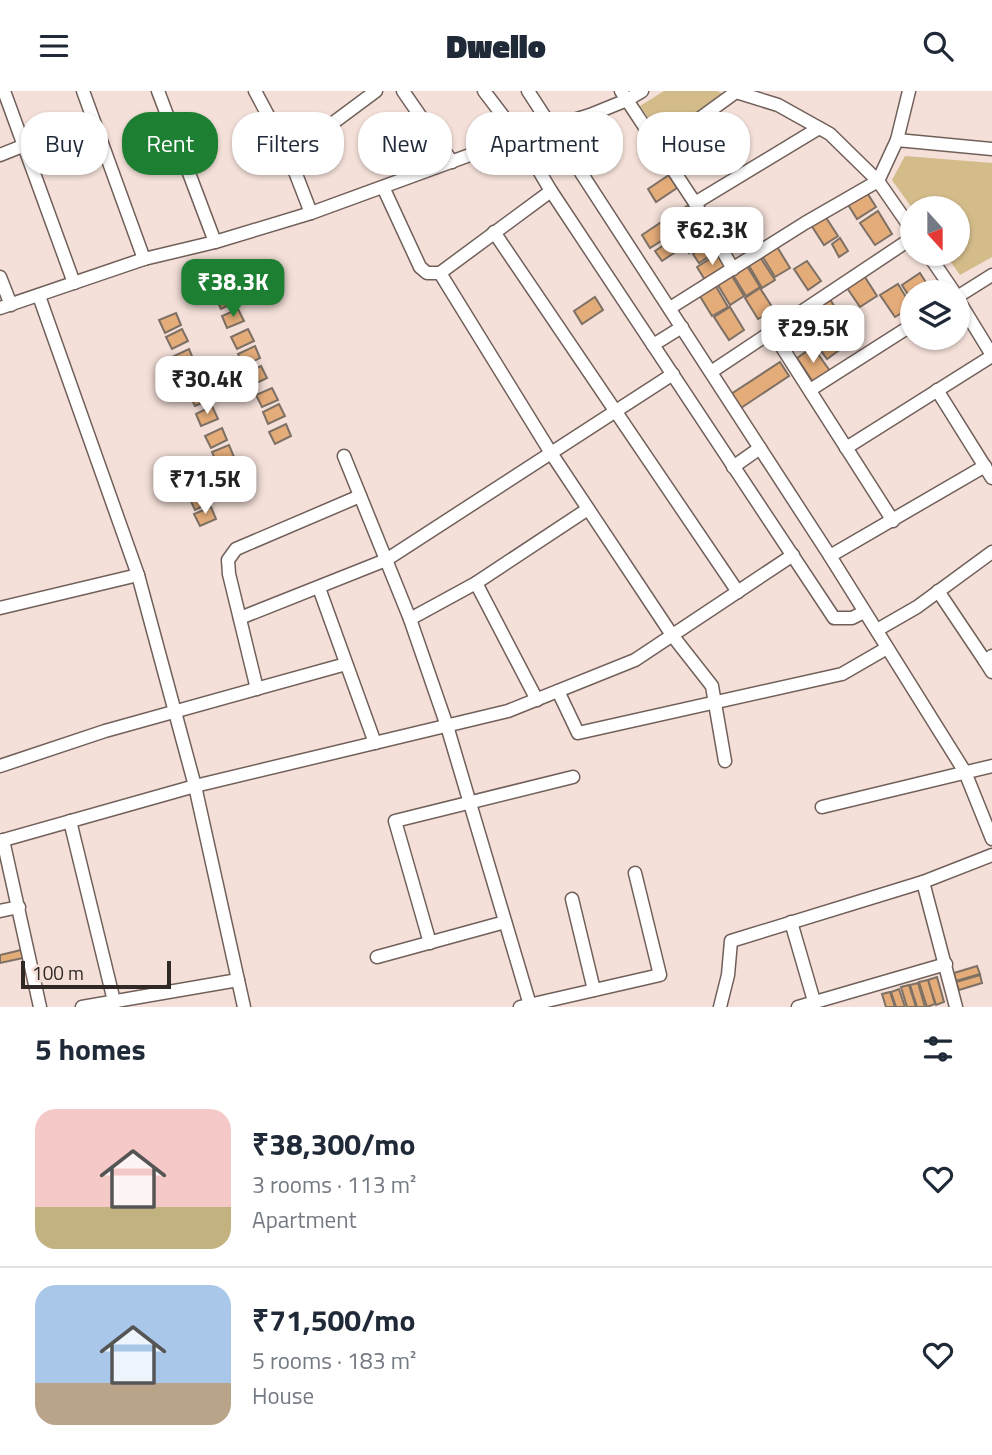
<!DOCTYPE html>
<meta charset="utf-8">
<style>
:root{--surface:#fff;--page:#f6f6f7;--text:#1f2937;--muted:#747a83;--line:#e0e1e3;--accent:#1d7f32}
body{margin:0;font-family:"Titillium Web",sans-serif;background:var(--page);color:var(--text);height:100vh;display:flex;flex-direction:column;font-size:26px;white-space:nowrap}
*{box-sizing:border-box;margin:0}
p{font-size:23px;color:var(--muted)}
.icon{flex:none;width:38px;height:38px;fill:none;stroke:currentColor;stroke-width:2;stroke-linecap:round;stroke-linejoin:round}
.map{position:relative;height:916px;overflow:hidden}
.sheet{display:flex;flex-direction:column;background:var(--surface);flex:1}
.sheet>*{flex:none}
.guide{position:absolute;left:21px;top:21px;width:950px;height:63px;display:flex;gap:14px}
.needle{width:46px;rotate:159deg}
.fabs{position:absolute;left:900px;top:105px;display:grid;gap:14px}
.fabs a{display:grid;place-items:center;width:70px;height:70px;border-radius:50%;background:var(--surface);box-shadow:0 2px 5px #0004;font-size:35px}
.scale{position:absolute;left:21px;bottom:18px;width:150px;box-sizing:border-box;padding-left:7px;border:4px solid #2f2825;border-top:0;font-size:19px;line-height:24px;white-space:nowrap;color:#2f2825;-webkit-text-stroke:5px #f4e0d9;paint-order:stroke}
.price{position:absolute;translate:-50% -60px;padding:0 16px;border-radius:14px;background:#fff;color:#222;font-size:23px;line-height:46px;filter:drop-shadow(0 2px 4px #0008)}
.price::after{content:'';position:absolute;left:50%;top:42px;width:21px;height:16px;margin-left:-10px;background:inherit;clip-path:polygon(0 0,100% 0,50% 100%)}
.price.active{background:var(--accent);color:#fff}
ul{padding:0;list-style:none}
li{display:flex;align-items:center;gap:21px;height:175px;padding:0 35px}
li+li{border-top:2px solid var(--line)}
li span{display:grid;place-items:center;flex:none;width:196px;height:140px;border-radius:21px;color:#555}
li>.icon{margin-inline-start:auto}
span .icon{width:84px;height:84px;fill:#fffc;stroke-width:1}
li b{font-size:30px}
h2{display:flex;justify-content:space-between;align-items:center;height:84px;padding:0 35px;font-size:30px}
.chip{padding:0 24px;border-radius:28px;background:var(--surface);box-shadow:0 2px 5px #0004;font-size:24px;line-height:63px}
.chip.active{background:var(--accent);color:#fff}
header{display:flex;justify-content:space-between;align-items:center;height:91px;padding:0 35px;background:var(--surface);font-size:32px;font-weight:800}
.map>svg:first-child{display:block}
</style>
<header><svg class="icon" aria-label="menu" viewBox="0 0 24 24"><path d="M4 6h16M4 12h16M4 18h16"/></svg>Dwello<svg class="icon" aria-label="search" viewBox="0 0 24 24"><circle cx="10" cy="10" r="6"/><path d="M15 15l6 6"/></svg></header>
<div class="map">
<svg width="992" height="916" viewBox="0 0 992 916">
<rect width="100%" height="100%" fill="#f4e0d9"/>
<g fill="#d3bb8a">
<path d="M664 0H717L724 3 661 45 640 15Z"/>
<path d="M905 65 992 72V166L960 184 945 163H957V117H912L892 89Z"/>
</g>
<g fill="#e4ac79" stroke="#7d7064" stroke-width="2">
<path d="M669 84 677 97 656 111 648 98Z"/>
<path d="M866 100 876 116 857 128 847 112Z"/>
<path d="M690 113 699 126 675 141 666 129Z"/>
<path d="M878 120 892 143 875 154 860 132Z"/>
<path d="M825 125 838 145 824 154 811 134Z"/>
<path d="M663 130 672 143 650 157 642 144Z"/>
<path d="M702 135 710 148 689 162 681 149Z"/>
<path d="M840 147 848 160 839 166 832 153Z"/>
<path d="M673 148 680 158 662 170 655 160Z"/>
<path d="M711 151 717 160 699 172 693 163Z"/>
<path d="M776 154 790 177 775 186 761 163Z"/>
<path d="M719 162 727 175 705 189 697 176Z"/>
<path d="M760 166 775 189 762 197 748 173Z"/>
<path d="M807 170 821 190 808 199 794 178Z"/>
<path d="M747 175 760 196 746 205 733 184Z"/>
<path d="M225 181 231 193 214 201 209 189Z"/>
<path d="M920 182 932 201H912V210L902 194Z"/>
<path d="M863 183 877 205 860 216 845 194Z"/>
<path d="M732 185 744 205 730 214 718 194Z"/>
<path d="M714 192 728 216 712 225 698 202Z"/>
<path d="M898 193 912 216 895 226 880 204Z"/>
<path d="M760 197 774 219 758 228 745 207Z"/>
<path d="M232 198 237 210 221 218 215 205Z"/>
<path d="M595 206 603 219 582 233 574 220Z"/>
<path d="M829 207 843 228 829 237 814 217Z"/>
<path d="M811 215 828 238 814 248 798 224Z"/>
<path d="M730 216 744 239 729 249 714 226Z"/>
<path d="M238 218 244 230 227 237 222 225Z"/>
<path d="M176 222 181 234 165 242 159 229Z"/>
<path d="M797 226 814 249 800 259 783 235Z"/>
<path d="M182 238 188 250 172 258 166 246Z"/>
<path d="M248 238 254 250 237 258 231 246Z"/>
<path d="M829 239 842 257 827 268 814 250Z"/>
<path d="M255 255 260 267 244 275 238 263Z"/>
<path d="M813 256 830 280 813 291 797 267Z"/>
<path d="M189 258 194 270 178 278 172 266Z"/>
<path d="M780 271 789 285 741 317 731 303Z"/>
<path d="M261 275 267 287 250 295 245 282Z"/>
<path d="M199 279 205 291 188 299 183 286Z"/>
<path d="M206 295 211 308 195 315 189 303Z"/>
<path d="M272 297 278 309 262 316 256 304Z"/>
<path d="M279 313 285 325 268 333 263 321Z"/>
<path d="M212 315 218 328 201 335 196 323Z"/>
<path d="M286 333 291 345 275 353 269 341Z"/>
<path d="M222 337 227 349 211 357 205 345Z"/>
<path d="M229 354 234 366 218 374 212 361Z"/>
<path d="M237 371 246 390 229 398 220 379Z"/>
<path d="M199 382 204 394 188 402 182 390Z"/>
<path d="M206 399 211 411 195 419 189 406Z"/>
<path d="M211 416 216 428 200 435 194 423Z"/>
<path d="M21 859 23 867 0 872V864Z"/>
<path d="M977 875 980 883 956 890 954 882Z"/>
<path d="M980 884 982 892 959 899 956 891Z"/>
<path d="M937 886 944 911 936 914 928 889Z"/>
<path d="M928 889 935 913 927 916 919 891Z"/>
<path d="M918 892 925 916H917L910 894Z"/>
<path d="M909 894 916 916H907L901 896Z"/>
<path d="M899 898 905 916H896L891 901Z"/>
<path d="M890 901 895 916H886L882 903Z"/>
</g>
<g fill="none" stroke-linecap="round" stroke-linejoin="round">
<defs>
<g id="minor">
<path d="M4 0 74 192"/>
<path d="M83 0 144 168"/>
<path d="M158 0 215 151"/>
<path d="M255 0 287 60 311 122"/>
<path d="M403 0 452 71"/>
<path d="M484 0 519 46 551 100 834 527H852L864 521"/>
<path d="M528 0 830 465 985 375"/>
<path d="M621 0 695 112 733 178"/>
<path d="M733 0 778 14 830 43 878 90 912 139"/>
<path d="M897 49 909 0"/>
<path d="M659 57 736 1"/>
<path d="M287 60 302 55 376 0"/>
<path d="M0 64 25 54"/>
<path d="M383 96 420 176 427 182H440"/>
<path d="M551 100 440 182 551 362 673 283"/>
<path d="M695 112 819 37"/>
<path d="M494 141 738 501"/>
<path d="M928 163 954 201"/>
<path d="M0 186 11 214"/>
<path d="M39 205 138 484 195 695 244 916"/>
<path d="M957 206 992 184"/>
<path d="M957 207 992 264"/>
<path d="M0 217 144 168 215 151 311 122 519 46 590 24 627 9 642 0"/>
<path d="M670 217 805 132 878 90 897 49 992 58"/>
<path d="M771 239 893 430"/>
<path d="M653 254 682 236"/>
<path d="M711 281 912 147"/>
<path d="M810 299 912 234"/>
<path d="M937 299 992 387"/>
<path d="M846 357 992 265"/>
<path d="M344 365 410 528 447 635 530 914"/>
<path d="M733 376 760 357"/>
<path d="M830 465 965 681 992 748"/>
<path d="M476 492 537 609"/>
<path d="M319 497 375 652"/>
<path d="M938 500 985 570"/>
<path d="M0 517 138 484"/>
<path d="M240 527 386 469 551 362 672 544 712 595 725 670"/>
<path d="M410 528 476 492 588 418"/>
<path d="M877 539 917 516 992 461"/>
<path d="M992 565 985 570 992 581"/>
<path d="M257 598 229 483 228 469 236 458 360 405"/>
<path d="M558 600 578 642 842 583 887 557"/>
<path d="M0 675 105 640 346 573"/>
<path d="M822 716 992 675"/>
<path d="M70 730 114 910 113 916"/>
<path d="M3 749 40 916"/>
<path d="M0 750 195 695 508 620 635 569 793 464"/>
<path d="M923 791 956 916"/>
<path d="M572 808 594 899"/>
<path d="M0 820 19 816"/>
<path d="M791 831 814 910"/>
<path d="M430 852 395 730 573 686"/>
<path d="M377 866 505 831"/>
<path d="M82 916 238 889"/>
<path d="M520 916 660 884 635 782"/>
<path d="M720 916 728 884 731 850 923 791 992 764"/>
<path d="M798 916 946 873"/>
</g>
</defs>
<use href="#minor" stroke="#71605a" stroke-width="15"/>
<use href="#minor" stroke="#fff" stroke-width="12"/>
</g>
</svg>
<div class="fabs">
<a><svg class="needle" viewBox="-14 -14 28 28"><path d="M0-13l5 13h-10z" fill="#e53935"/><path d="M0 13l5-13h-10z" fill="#747a83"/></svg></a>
<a><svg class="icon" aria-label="layers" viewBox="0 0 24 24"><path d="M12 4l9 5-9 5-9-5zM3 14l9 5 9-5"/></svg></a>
</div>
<div class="scale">100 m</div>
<b class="price" style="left:712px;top:176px">₹62.3K</b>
<b class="price active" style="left:233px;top:228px">₹38.3K</b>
<b class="price" style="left:813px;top:274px">₹29.5K</b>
<b class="price" style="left:207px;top:325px">₹30.4K</b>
<b class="price" style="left:205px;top:425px">₹71.5K</b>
<div class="guide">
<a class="chip">Buy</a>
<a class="chip active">Rent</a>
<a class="chip">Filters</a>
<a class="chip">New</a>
<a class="chip">Apartment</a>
<a class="chip">House</a>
</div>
</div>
<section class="sheet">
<h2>5 homes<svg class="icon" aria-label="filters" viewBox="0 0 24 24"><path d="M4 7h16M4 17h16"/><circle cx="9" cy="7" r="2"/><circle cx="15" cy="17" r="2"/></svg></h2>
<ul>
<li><span style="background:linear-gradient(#f6c9c9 70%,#c2b280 0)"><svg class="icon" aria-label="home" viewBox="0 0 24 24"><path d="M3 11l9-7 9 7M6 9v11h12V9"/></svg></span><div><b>₹38,300/mo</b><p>3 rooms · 113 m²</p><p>Apartment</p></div><svg class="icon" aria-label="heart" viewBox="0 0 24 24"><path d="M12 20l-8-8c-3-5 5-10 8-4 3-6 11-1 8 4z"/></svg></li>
<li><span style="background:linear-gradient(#a9c7e8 70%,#b9a48a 0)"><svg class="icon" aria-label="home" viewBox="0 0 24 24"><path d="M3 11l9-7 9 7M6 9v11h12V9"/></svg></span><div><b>₹71,500/mo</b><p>5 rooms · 183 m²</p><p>House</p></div><svg class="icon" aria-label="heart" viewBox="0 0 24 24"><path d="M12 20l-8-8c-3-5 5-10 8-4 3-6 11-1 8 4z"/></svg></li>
</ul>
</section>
